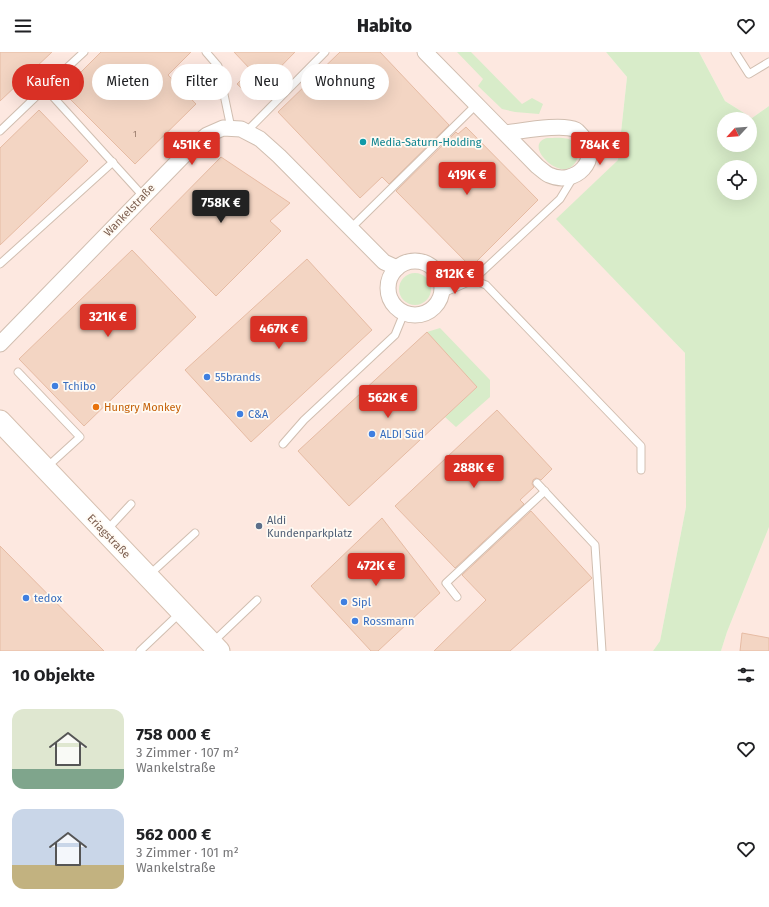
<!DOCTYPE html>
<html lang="de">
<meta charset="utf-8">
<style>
:root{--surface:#fff;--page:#f6f6f6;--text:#202124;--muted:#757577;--accent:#d93025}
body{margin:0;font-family:"Fira Sans",sans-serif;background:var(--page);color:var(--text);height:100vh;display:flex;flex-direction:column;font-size:15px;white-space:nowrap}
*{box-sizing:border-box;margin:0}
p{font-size:13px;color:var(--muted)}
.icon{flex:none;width:22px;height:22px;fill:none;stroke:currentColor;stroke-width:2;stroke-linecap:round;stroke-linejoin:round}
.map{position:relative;height:599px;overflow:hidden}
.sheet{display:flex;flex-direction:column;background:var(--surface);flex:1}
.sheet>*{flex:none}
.banner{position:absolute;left:12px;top:12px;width:400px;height:36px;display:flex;gap:8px}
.needle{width:26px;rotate:244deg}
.buttons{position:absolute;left:717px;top:60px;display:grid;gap:8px}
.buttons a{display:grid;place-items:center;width:40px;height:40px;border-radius:50%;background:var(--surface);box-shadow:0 4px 16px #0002;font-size:20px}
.price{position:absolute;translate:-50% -34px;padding:0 9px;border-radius:4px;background:var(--accent);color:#fff;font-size:13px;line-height:26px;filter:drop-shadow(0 1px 2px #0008)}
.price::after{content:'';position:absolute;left:50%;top:24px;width:12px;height:9px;margin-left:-6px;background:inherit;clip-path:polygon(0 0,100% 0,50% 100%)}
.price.on{background:#222;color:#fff}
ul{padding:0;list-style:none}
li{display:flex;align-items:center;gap:12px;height:100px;padding:0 12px}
li span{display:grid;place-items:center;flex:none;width:112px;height:80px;border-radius:12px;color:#555}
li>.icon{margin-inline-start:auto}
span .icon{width:48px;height:48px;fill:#fffc;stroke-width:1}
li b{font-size:17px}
h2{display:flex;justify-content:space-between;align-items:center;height:48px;padding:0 12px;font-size:17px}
.chip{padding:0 14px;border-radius:18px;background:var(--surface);box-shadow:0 4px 16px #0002;font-size:14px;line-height:36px}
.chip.on{background:var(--accent);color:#fff}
header{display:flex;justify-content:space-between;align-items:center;height:52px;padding:0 12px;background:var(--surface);font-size:18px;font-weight:800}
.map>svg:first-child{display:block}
</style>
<header><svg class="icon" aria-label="menu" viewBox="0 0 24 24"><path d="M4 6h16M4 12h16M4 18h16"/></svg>Habito<svg class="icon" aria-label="heart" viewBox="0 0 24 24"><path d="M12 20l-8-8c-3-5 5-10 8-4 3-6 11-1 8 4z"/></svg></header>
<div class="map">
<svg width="769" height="599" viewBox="0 0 769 599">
<rect width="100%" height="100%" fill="#fdf6ec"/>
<g fill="#fde8e0">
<path d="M0 0H606L627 25 618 108 557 167 685 301 686 455 660 589 653 599H0Z"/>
<path d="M699 0H769V54L752 66 725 49Z"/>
<path d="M769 475V599H721L727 580Z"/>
</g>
<g fill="#d8ecc9" fill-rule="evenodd">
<path d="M457 0H471L522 52 532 46 543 52 539 62 515 60 502 57 478 34 483 27Z"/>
<path d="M606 0H699L725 49 752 66 769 54V475L727 580 721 599H653L660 589 686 455 685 301 556 167 618 108 627 25ZM724 67H750V93H724ZM724 115H750V141H724Z"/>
<path d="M547 86C555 86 567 84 574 90 583 99 577 115 566 117 552 120 525 92 547 86Z"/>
<circle cx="415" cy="237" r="16"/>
<path d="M440 276 490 328V345L456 375 445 365 477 335 427 280Z"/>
</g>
<g fill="#f3d5c3" stroke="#e6bba3">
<path d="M0 0H52L0 49Z"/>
<path d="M101 0H191L168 23 196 52 135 112 62 39Z"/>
<path d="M234 0H295L251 45 237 32 251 18Z"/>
<path d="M340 0H380L449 73 389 132 382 125 360 146 278 60Z"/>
<path d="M39 58 88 109 0 193V96Z"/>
<path d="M466 75 538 148 471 215 396 139 456 80 458 82Z"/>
<path d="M221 105 290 151 270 169 281 179 216 244 150 177Z"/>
<path d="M132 198 196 265 84 374 19 307Z"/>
<path d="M307 207 372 278 251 390 185 318Z"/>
<path d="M427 280 477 335 349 454 298 399Z"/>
<path d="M497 358 552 417 541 428 536 426 533 428 532 432 534 435 520 448 524 452 455 516 395 454Z"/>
<path d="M531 459 592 526 510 599H434L486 548 462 523Z"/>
<path d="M382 466 440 541 378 599H371L311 534Z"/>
<path d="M0 494 104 599H0Z"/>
<path d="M742 581 769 586V599H740Z"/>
</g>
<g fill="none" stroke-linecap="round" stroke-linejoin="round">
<defs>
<g id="lane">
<path d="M84 0 45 36 143 144"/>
<path d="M206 0 218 14 231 76"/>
<path d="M735 0 749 22 769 10"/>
<path d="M0 79 45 36"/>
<path d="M246 80 325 0"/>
<path d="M351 176 477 52"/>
<path d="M0 212 113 110"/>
<path d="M473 228 560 147 574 124"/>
<path d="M441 242 473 228 486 233 641 394V418"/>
<path d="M18 320 80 385 47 415"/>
<path d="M283 392 304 368 395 283 404 261"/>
<path d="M537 431 595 493 602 599"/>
<path d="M107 478 131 452"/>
<path d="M149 523 195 481"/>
<path d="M457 545 446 531 545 439"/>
<path d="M213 590 257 548"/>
<path d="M140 599 180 561"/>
</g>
<g id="street">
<path d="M425 0 537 114C541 117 545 121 549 123 575 135 603 107 582 84 580 82 578 79 576 78 562 71 522 79 505 81"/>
<circle cx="415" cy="236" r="27"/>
<path d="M0 292 188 99 207 83 223 76 241 77 260 87 279 104 384 210 397 216"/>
</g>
<path id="secondary" d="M0 369 219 599"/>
</defs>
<use href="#lane" stroke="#d1beb0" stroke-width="9"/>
<use href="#street" stroke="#d1beb0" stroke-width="17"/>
<use href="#secondary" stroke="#d6c0b0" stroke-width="23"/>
<use href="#lane" stroke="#fff" stroke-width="7"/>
<use href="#street" stroke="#fff" stroke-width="15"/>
<use href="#secondary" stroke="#fff" stroke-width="21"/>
</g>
<circle fill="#0f9aa8" stroke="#fffaf3" stroke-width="1.5" cx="363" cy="90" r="4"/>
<g fill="#3f7fe0" stroke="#fffaf3" stroke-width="1.5">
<circle cx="207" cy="325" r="4"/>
<circle cx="55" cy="334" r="4"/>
<circle cx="240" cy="362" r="4"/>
<circle cx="372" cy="382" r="4"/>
<circle cx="26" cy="546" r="4"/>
<circle cx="344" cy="550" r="4"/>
<circle cx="355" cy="569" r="4"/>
</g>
<circle fill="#e8710a" stroke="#fffaf3" stroke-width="1.5" cx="96" cy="355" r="4"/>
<circle fill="#5c6f8a" stroke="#fffaf3" stroke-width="1.5" cx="259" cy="474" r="4"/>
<g text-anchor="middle" stroke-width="3.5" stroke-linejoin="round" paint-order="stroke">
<g font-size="9" fill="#987a6a">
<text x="135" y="85">1</text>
</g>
<g font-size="11" fill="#0d838f" stroke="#fffaf3" text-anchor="start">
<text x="371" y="94">Media-Saturn-Holding</text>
</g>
<g font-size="11" fill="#7a5c4d" stroke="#fffaf3">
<text transform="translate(129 158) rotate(-46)" y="4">Wankelstraße</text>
<text transform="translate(109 484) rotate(46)" y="4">Eriagstraße</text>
</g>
<g font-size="11" fill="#366cbe" stroke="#fffaf3" text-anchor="start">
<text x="215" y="329">55brands</text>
<text x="63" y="338">Tchibo</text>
<text x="248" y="366">C&amp;A</text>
<text x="380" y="386">ALDI Süd</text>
<text x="34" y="550">tedox</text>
<text x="352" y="554">Sipl</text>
<text x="363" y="573">Rossmann</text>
</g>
<g font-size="11" fill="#c56008" stroke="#fffaf3" text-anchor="start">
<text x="104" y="359">Hungry Monkey</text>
</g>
<g font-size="11" fill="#4e5e75" stroke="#fffaf3" text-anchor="start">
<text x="267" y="472">Aldi<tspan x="267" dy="13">Kundenparkplatz</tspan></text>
</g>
</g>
</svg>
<div class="buttons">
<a><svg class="needle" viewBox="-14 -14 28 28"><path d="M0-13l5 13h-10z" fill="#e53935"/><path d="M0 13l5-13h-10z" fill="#757577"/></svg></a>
<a><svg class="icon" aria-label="locate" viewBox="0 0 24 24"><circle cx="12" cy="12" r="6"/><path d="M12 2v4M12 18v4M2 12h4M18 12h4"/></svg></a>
</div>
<b class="price" style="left:192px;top:114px">451K €</b>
<b class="price" style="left:600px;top:114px">784K €</b>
<b class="price" style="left:467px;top:144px">419K €</b>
<b class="price on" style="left:221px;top:172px">758K €</b>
<b class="price" style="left:455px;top:243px">812K €</b>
<b class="price" style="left:108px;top:286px">321K €</b>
<b class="price" style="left:279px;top:298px">467K €</b>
<b class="price" style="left:388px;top:367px">562K €</b>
<b class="price" style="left:474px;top:437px">288K €</b>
<b class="price" style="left:376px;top:535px">472K €</b>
<div class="banner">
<a class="chip on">Kaufen</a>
<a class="chip">Mieten</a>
<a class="chip">Filter</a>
<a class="chip">Neu</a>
<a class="chip">Wohnung</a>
</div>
</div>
<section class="sheet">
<h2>10 Objekte<svg class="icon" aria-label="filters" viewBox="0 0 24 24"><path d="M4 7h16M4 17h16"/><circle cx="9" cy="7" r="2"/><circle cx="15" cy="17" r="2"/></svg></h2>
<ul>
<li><span style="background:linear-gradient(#dfe7d0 75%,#7fa58c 0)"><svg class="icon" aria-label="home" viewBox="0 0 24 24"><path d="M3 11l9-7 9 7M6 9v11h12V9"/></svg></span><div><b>758 000 €</b><p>3 Zimmer · 107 m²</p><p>Wankelstraße</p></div><svg class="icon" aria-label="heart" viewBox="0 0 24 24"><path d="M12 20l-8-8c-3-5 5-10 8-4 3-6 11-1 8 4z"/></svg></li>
<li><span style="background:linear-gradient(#c9d6e8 70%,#c2b280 0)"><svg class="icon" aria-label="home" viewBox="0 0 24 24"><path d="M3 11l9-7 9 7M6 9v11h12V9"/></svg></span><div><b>562 000 €</b><p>3 Zimmer · 101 m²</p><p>Wankelstraße</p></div><svg class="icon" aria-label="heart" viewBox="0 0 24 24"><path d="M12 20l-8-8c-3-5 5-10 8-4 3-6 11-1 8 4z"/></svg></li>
</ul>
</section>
